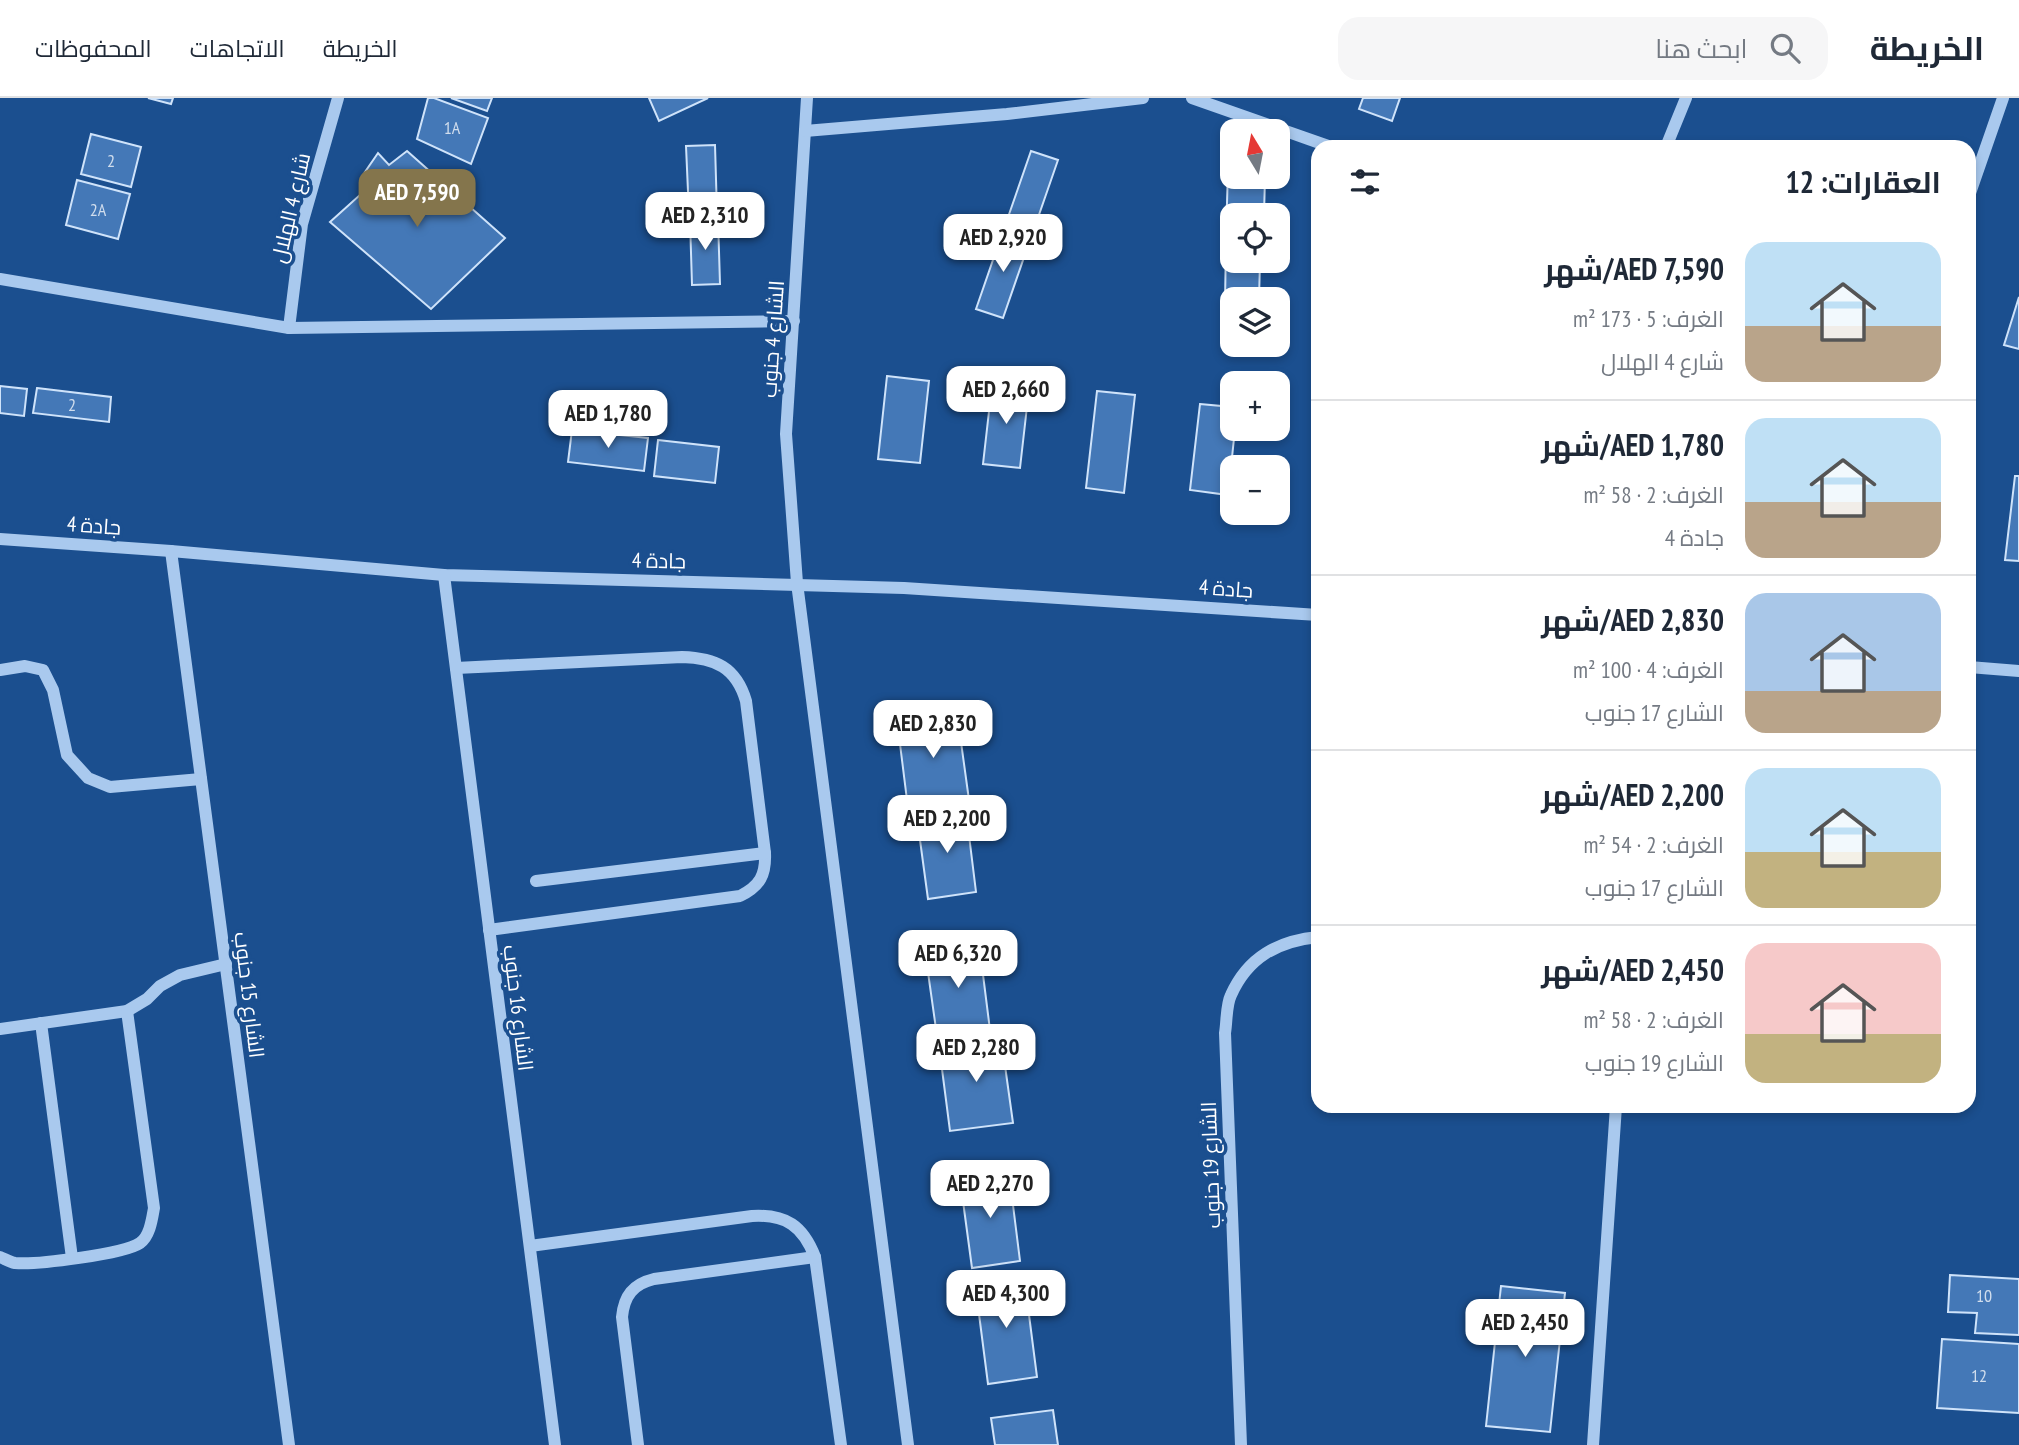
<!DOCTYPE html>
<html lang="ar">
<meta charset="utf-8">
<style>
:root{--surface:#fff;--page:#f6f6f7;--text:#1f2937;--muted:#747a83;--line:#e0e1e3;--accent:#84754c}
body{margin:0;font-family:"PT Sans Narrow",Cairo,sans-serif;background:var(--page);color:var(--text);direction:rtl;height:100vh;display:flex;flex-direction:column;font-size:26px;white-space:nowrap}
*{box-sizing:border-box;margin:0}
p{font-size:23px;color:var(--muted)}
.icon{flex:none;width:38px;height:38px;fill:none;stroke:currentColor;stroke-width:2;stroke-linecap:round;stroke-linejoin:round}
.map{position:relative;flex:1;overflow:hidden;direction:ltr}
.drawer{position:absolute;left:1311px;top:42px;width:665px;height:973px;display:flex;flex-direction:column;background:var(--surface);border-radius:21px;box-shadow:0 4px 10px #0003;direction:rtl}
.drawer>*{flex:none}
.needle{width:46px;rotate:350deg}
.controls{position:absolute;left:1220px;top:21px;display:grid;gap:14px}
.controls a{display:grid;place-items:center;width:70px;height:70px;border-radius:14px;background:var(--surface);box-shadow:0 4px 10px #0003;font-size:35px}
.price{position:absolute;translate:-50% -60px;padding:0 16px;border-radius:14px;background:#fff;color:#222;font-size:23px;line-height:46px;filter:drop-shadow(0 2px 4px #0008)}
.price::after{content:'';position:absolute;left:50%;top:42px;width:21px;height:16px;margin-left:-10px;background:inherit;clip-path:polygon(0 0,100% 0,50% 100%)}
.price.active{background:var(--accent);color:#fff}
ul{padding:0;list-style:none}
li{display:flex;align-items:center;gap:21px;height:175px;padding:0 35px}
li+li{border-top:2px solid var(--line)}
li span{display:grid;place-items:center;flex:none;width:196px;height:140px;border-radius:21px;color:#555}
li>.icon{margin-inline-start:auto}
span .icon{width:84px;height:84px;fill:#fffc;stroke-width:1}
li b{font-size:30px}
h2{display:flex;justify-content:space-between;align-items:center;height:84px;padding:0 35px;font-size:30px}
header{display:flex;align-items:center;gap:42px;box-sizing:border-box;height:98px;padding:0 35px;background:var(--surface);border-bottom:2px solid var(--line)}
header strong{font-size:33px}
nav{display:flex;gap:38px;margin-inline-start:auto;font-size:24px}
.search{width:490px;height:63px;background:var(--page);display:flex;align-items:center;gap:18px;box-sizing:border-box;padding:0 24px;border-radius:21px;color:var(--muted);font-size:26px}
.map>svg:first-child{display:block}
</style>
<header>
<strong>الخريطة</strong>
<div class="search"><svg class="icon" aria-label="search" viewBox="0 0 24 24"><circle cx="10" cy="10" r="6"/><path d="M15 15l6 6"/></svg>ابحث هنا</div>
<nav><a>الخريطة</a><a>الاتجاهات</a><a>المحفوظات</a></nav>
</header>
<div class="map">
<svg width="2019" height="1347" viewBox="0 0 2019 1347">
<rect width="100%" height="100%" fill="#1b4f8f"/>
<g fill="#4478b7" stroke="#cfe3fa" stroke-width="2">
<path d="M148 0H173L171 6Z"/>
<path d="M428 0H434L488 20 471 66 417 41Z"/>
<path d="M451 0H492L487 13Z"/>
<path d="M649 0H708L659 23Z"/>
<path d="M1363 0H1400L1392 23 1359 11Z"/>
<path d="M91 36 141 49 131 89 81 76Z"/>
<path d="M715 47 717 115 689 116 686 48Z"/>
<path d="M407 53 505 140 431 211 330 124 380 79 365 74 378 55 389 67Z"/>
<path d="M1031 53 1058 62 1033 134 1006 125Z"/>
<path d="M1228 72H1232V79H1265L1264 117H1232V138H1226Z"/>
<path d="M77 82 130 96 118 141 66 127Z"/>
<path d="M718 121 720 186 692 187 690 122Z"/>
<path d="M1003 133 1030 142 1003 220 976 211Z"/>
<path d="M1226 144H1232V163H1260L1259 201H1232V205H1225Z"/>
<path d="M2019 199V251L2004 247Z"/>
<path d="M887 278 929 283 920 365 878 361Z"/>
<path d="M992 287 1029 291 1020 370 983 366Z"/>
<path d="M0 288 27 291 24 318 0 315Z"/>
<path d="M37 290 111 299 109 324 33 315Z"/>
<path d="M1097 293 1135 297 1124 395 1086 390Z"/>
<path d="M1200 306 1232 309V331H1235L1228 397 1190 392Z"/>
<path d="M572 332 648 340 644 373 568 364Z"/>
<path d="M658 342 719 349 715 385 654 378Z"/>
<path d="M2015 378H2019V463L2005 462Z"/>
<path d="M957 615 969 702 908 710 897 622Z"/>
<path d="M966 713 976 794 928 801 917 720Z"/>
<path d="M979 845 990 932 937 938 925 853Z"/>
<path d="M1001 939 1013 1025 950 1033 939 948Z"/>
<path d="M1009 1075 1020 1163 972 1170 960 1081Z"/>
<path d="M1950 1177 2019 1181V1237L1975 1235 1977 1215 1948 1214Z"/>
<path d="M1024 1178 1037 1279 988 1286 975 1185Z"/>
<path d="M1501 1188 1565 1195 1550 1334 1486 1328Z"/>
<path d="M1942 1241 2019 1246V1315L1937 1310Z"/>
<path d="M1053 1312 1058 1347H995L991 1320Z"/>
</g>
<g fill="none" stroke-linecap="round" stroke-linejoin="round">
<g stroke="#a9c9ee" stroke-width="12">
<path d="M807 0 786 336 797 485 908 1347"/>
<path d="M1192 0 1331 49"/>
<path d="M805 33 1007 16 1143 0"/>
<path d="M1666 49 1686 0"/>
<path d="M1969 98 2003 0"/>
<path d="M0 181 289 230 794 223"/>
<path d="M289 230 302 126 338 0"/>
<path d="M0 441 171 453 444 477 904 490 1318 517"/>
<path d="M171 453 289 1347"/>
<path d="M444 477 555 1347"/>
<path d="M1969 569 2019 573"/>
<path d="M456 570 682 559C715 560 736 569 746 603L765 755C766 777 760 788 740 798L489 832"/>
<path d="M0 572 25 568 43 572 53 592 67 657 88 680 110 689 201 681"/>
<path d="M536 783 765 755"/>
<path d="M41 925 72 1160"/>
<path d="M0 931 127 913 147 901 160 888 180 877 226 866"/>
<path d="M530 1148 752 1118C786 1116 803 1128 815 1159L841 1347"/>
<path d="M0 1159C5 1161 10 1164 15 1165 36 1167 124 1156 140 1145 150 1138 152 1121 154 1110L127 913"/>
<path d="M638 1347 622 1219C624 1198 633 1186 654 1181L815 1159"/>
<path d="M1241 1347 1225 935C1227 923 1226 907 1231 897 1248 859 1278 843 1318 839"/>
<path d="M1593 1347 1616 1008"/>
</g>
</g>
<g text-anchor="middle" stroke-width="7" stroke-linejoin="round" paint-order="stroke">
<g font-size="18" fill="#d0dded">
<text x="452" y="36">1A</text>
<text x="111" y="69">2</text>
<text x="98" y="118">2A</text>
<text x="72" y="313">2</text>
<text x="1984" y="1204">10</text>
<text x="1979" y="1284">12</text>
</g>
<g font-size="21" fill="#fff" stroke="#1b4f8f">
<text transform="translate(291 110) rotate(-77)" y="7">شارع 4 الهلال</text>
<text transform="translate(773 241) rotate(-86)" y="7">الشارع 4 جنوب</text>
<text transform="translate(94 428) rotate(4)" y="7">جادة 4</text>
<text transform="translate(659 463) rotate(1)" y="7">جادة 4</text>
<text transform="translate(1226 491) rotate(4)" y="7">جادة 4</text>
<text transform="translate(249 897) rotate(83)" y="7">الشارع 15 جنوب</text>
<text transform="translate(518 910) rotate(83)" y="7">الشارع 16 جنوب</text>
<text transform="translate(1211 1067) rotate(-92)" y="7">الشارع 19 جنوب</text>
</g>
</g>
</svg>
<div class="controls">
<a><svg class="needle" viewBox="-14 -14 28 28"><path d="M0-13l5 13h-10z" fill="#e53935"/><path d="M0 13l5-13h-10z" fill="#747a83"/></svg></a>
<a><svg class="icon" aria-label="locate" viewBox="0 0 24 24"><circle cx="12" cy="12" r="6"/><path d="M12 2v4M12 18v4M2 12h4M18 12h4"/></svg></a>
<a><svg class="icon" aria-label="layers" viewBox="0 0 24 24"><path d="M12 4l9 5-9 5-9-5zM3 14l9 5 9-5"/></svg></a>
<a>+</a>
<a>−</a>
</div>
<b class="price active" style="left:417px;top:131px">AED 7,590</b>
<b class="price" style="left:705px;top:154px">AED 2,310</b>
<b class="price" style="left:1003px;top:176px">AED 2,920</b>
<b class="price" style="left:1006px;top:328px">AED 2,660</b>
<b class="price" style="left:608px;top:352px">AED 1,780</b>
<b class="price" style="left:933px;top:662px">AED 2,830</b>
<b class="price" style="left:947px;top:757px">AED 2,200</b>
<b class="price" style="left:958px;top:892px">AED 6,320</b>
<b class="price" style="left:976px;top:986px">AED 2,280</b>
<b class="price" style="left:990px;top:1122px">AED 2,270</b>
<b class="price" style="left:1006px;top:1232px">AED 4,300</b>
<b class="price" style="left:1525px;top:1261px">AED 2,450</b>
<section class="drawer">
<h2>العقارات: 12<svg class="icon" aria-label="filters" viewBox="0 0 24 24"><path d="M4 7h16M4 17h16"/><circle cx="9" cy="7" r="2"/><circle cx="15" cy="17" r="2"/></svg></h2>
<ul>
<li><span style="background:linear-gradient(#bfe0f5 60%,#b9a48a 0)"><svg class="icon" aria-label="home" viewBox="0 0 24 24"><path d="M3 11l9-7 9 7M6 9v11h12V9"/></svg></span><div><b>AED 7,590/شهر</b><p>الغرف: 5 · 173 m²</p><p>شارع 4 الهلال</p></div></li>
<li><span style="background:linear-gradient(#bfe0f5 60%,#b9a48a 0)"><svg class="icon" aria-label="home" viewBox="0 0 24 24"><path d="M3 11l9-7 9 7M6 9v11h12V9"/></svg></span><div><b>AED 1,780/شهر</b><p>الغرف: 2 · 58 m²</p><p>جادة 4</p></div></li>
<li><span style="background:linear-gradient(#a9c7e8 70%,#b9a48a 0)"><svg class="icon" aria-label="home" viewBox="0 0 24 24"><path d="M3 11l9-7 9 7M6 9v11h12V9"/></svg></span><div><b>AED 2,830/شهر</b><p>الغرف: 4 · 100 m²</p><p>الشارع 17 جنوب</p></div></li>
<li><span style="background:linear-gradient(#bfe0f5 60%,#c2b280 0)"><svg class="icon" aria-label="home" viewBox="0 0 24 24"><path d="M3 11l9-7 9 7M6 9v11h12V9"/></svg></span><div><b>AED 2,200/شهر</b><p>الغرف: 2 · 54 m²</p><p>الشارع 17 جنوب</p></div></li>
<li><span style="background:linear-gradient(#f6c9c9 65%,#c2b280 0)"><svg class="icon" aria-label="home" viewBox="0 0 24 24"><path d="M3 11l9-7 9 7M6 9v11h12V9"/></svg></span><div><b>AED 2,450/شهر</b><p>الغرف: 2 · 58 m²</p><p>الشارع 19 جنوب</p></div></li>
</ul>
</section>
</div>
